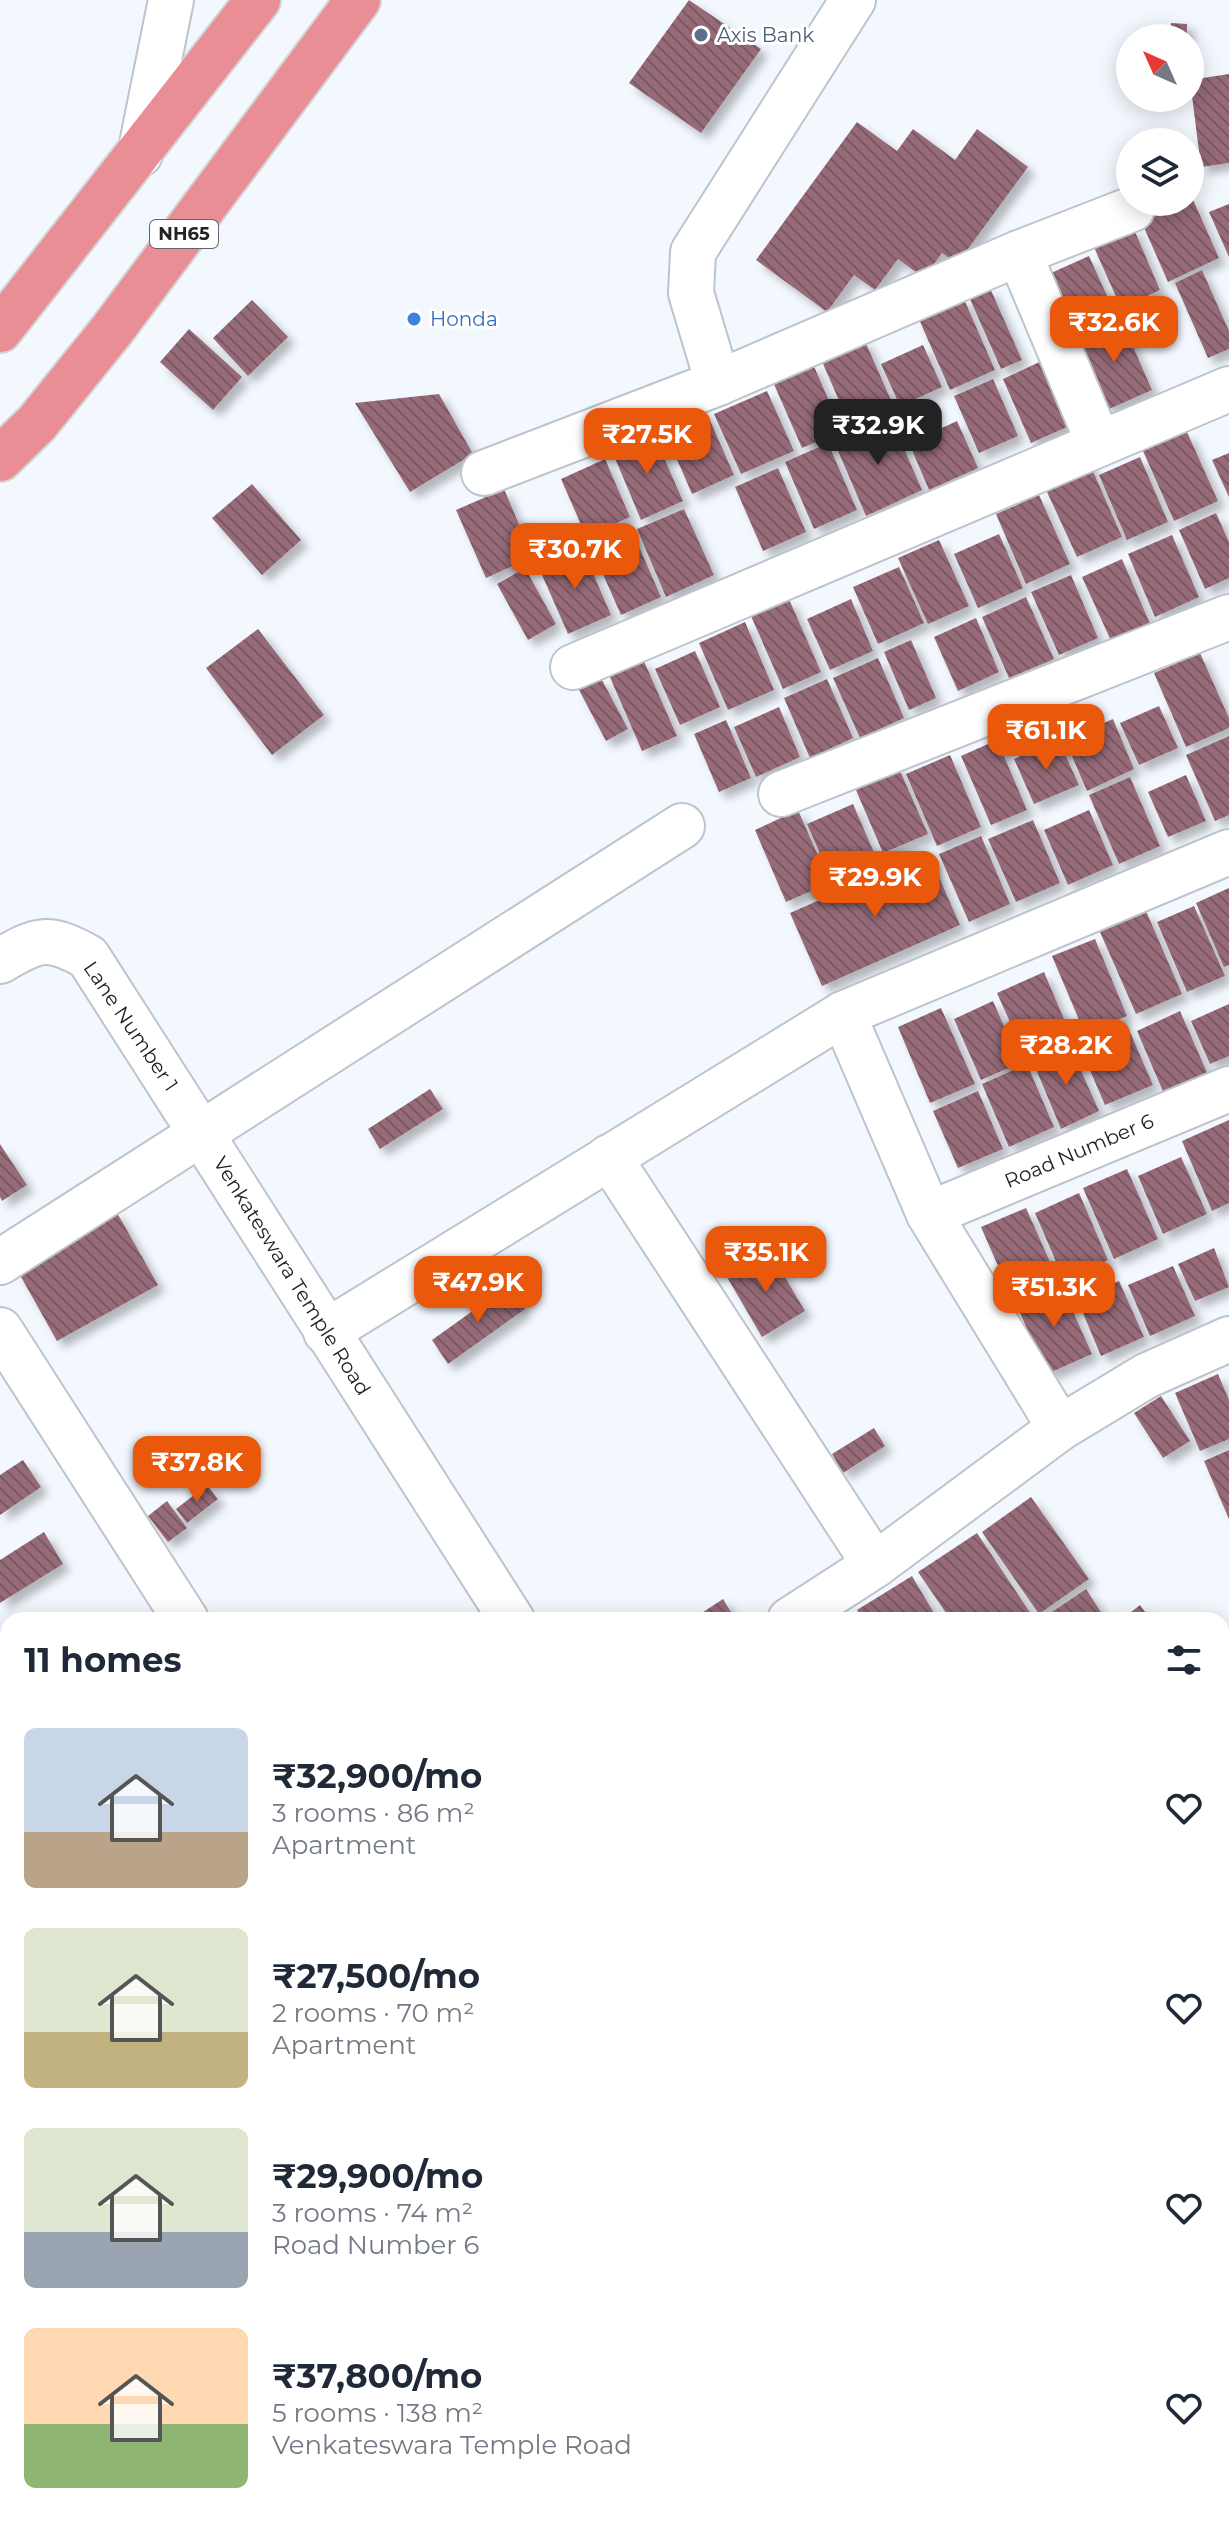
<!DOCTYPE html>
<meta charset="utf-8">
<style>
:root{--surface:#fff;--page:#f2f2f3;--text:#1f2937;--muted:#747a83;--accent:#ea580c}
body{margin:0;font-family:Montserrat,sans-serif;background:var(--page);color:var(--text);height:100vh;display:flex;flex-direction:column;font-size:30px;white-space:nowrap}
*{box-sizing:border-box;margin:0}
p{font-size:26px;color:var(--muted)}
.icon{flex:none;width:44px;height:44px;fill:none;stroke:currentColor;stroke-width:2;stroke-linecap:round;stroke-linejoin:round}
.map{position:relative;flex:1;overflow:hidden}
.details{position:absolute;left:0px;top:1612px;width:1230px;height:914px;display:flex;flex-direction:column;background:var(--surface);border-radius:24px 24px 0 0;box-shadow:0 4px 20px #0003}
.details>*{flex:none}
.needle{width:52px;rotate:315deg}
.fabs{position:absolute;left:1116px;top:24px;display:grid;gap:16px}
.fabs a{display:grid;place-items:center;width:88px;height:88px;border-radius:50%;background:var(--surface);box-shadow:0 4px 20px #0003;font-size:40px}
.price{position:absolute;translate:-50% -68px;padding:0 18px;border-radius:16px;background:var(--accent);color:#fff;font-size:26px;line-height:52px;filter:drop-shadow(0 2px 4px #0008)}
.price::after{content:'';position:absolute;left:50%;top:48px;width:24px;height:18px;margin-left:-12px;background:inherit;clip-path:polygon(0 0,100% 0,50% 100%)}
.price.current{background:#222;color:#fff}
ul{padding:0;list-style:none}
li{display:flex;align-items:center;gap:24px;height:200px;padding:0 24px}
li span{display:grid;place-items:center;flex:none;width:224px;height:160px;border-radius:12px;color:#555}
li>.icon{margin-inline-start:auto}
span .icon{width:96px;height:96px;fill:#fffc;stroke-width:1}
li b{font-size:34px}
h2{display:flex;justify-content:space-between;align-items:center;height:96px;padding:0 24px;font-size:34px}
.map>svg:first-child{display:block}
</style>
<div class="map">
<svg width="1229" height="2525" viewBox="0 0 1229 2525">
<defs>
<pattern id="building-back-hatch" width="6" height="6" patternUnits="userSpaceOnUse" patternTransform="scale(2)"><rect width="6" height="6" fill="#966b78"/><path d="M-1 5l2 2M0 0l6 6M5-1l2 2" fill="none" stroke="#7a5862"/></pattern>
<filter id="shadow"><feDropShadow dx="7" dy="7" stdDeviation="4" flood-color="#0004"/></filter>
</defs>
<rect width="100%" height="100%" fill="#f3f8ff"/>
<g fill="url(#building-back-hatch)" filter="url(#shadow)">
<path d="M689 0 761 49 701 133 629 83Z"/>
<path d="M1171 23 1187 24V38H1170Z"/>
<path d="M1229 74V163L1201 167 1190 80Z"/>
<path d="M857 122 897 151 913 129 955 160 977 129 1028 167 957 264 942 253 924 278 898 259 875 290 854 275 827 312 756 260Z"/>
<path d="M1190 193 1219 258 1168 282 1139 216 1170 202H1190Z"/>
<path d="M1229 204V257L1209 212Z"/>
<path d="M1133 227 1160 290 1121 308 1093 245Z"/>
<path d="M1089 256 1114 311 1066 332 1042 277Z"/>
<path d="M1202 270 1229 331V349L1208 358 1175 283Z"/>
<path d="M990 288 1022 360 1001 369 969 297Z"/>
<path d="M963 297 995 370 950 390 918 317Z"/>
<path d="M252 300 288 337 248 376 213 338Z"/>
<path d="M1120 317 1152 390 1107 410 1075 337Z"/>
<path d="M189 329 242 377 213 410 160 362Z"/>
<path d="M864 339 894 407 850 426 821 359Z"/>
<path d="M923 345 942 387 900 406 881 364Z"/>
<path d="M1048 358 1076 423 1031 443 1003 379Z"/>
<path d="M813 364 842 431 802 448 773 382Z"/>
<path d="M993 379 1018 436 979 453 954 396Z"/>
<path d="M767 391 794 451 741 474 714 414Z"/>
<path d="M439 394 473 454 410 492 355 403Z"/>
<path d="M708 416 734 475 692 494 666 434Z"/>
<path d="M891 419 922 490 866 516 835 444Z"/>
<path d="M957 421 978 468 929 490 909 443Z"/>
<path d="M1187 432 1218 501 1174 521 1143 451Z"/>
<path d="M653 433 683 501 641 520 612 451Z"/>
<path d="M828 443 857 510 814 529 785 462Z"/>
<path d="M1229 453V497L1212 460Z"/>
<path d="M1140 457 1168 522 1127 540 1099 475Z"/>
<path d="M605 459 630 517 586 536 561 479Z"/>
<path d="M1088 460 1122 537 1077 557 1042 481Z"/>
<path d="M778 468 806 532 763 551 735 487Z"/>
<path d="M252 484 301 540 262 575 212 518Z"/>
<path d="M504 489 533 557 486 578 456 510Z"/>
<path d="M1039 495 1070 564 1026 584 996 514Z"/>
<path d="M684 509 714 575 666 597 637 529Z"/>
<path d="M1216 513 1229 542V578L1205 589 1179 530Z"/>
<path d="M630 526 661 597 621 615 590 545Z"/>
<path d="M999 534 1023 588 978 608 954 554Z"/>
<path d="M1172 535 1199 597 1155 617 1128 554Z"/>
<path d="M939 540 969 606 928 624 898 558Z"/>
<path d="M582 548 611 615 568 634 539 568Z"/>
<path d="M1122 559 1151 626 1112 643 1082 577Z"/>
<path d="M899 567 924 623 878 644 853 587Z"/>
<path d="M525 568 556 624 528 640 497 584Z"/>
<path d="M1071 575 1098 638 1059 655 1031 592Z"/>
<path d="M1026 597 1054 659 1009 678 982 617Z"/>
<path d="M789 599 821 672 783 689 751 616Z"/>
<path d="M851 599 873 651 830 670 807 619Z"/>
<path d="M976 618 999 672 958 691 934 637Z"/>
<path d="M745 622 774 690 728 710 699 643Z"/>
<path d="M258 629 324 715 272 755 206 668Z"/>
<path d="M911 640 936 698 909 710 884 652Z"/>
<path d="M695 651 720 707 680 725 655 669Z"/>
<path d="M1200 653 1229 718V728L1186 747 1154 673Z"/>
<path d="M878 658 904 718 860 738 833 678Z"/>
<path d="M643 659 677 736 642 751 609 675Z"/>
<path d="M601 678 628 729 606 741 579 690Z"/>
<path d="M827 679 853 738 810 758 784 698Z"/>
<path d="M1159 706 1178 748 1139 765 1120 723Z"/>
<path d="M779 707 800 757 756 777 734 727Z"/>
<path d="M1113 719 1134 769 1087 791 1065 740Z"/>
<path d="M726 720 751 778 719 792 694 734Z"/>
<path d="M1229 736V815L1215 821 1186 755Z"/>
<path d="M1058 739 1079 785 1034 804 1014 759Z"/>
<path d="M997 740 1027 810 991 825 961 756Z"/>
<path d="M950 755 981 827 937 846 906 774Z"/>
<path d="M897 764 928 834 883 853 853 783Z"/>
<path d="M1186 775 1206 821 1168 837 1148 792Z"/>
<path d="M1130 777 1160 846 1119 864 1089 795Z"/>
<path d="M853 804 879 864 833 883 807 824Z"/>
<path d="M798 810 830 883 786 902 755 830Z"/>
<path d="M1089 810 1113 865 1068 885 1044 830Z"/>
<path d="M1033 820 1060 883 1016 902 988 839Z"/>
<path d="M981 836 1010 904 969 922 939 854Z"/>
<path d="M928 852 960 925 822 986 790 913Z"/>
<path d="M1229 888V965L1224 967 1196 903Z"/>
<path d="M1194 906 1225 976 1187 992 1157 922Z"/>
<path d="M1146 911 1182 994 1136 1014 1100 932Z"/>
<path d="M1095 939 1127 1016 1085 1034 1052 956Z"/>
<path d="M1044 972 1073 1040 1027 1060 997 993Z"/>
<path d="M993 1001 1020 1063 981 1080 954 1019Z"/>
<path d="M1229 1004V1056L1210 1064 1191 1021Z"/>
<path d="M941 1008 975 1084 930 1103 898 1027Z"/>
<path d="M1180 1011 1212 1084 1168 1103 1137 1031Z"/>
<path d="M1129 1030 1153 1085 1105 1105 1082 1052Z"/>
<path d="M1070 1046 1099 1111 1061 1129 1033 1062Z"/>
<path d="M1027 1064 1054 1127 1009 1147 982 1084Z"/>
<path d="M430 1089 443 1109 380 1149 368 1129Z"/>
<path d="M978 1091 1003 1149 958 1168 933 1111Z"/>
<path d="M1229 1120V1203L1212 1211 1182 1141Z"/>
<path d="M0 1144 27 1185 2 1201 0 1197Z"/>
<path d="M1181 1157 1207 1214 1163 1234 1138 1176Z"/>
<path d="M1127 1169 1158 1239 1114 1259 1083 1188Z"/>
<path d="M1079 1193 1108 1260 1064 1280 1035 1213Z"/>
<path d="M1026 1208 1058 1280 1013 1300 981 1227Z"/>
<path d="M116 1211 158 1285 57 1341 16 1268Z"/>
<path d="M1214 1248 1229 1287 1195 1301 1178 1264Z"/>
<path d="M770 1252 805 1311 762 1337 727 1277Z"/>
<path d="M1173 1266 1195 1316 1150 1336 1128 1285Z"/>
<path d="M1119 1281 1144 1337 1101 1356 1077 1299Z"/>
<path d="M509 1285 525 1309 448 1364 432 1340Z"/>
<path d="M1061 1285 1092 1354 1047 1374 1016 1304Z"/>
<path d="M1218 1374 1229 1400V1439L1200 1451 1175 1393Z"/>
<path d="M1161 1396 1190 1441 1163 1458 1134 1413Z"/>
<path d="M874 1428 885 1446 843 1473 832 1454Z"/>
<path d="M1229 1450V1519L1204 1461Z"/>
<path d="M23 1460 41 1487 0 1515V1475Z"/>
<path d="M207 1485 218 1499 187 1523 176 1509Z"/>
<path d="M1031 1497 1089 1579 1039 1614 982 1532Z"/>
<path d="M167 1501 187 1528 168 1542 148 1516Z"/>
<path d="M44 1532 63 1564 0 1603V1560Z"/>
<path d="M977 1533 1033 1617 1028 1620H951L918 1572Z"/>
<path d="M912 1576 938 1620H863L857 1610Z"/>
<path d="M1086 1589 1106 1620H1040Z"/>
<path d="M723 1599 736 1620H691Z"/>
<path d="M1140 1605 1151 1620H1121Z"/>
<path d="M8 1705V1743L0 1731V1710Z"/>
<path d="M1222 1722 1229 1733V1796L1222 1801Z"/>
<path d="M1229 1831V1860L1222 1850V1836Z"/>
<path d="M2 1961 8 1967V2156L0 2148Z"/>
<path d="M1229 2123V2177L1222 2167V2128Z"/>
<path d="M1222 2182 1229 2192V2231L1222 2236Z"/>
<path d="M0 2222 8 2230V2269L0 2277Z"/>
<path d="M1222 2443 1229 2450V2473L1222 2479Z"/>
<path d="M62 2518H154L161 2525H69Z"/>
<path d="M264 2518H277L285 2525H258Z"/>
<path d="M298 2518H374L368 2525H305Z"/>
<path d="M409 2518H459L466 2525H402Z"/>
<path d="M1090 2518H1179L1186 2525H1097Z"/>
</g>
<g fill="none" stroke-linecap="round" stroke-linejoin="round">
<defs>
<g id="minor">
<path d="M853 0 693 252 691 293 718 383 1019 253 1132 209"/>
<path d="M1019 253 1099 444"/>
<path d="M484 473 718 383"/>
<path d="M573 667 1229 389"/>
<path d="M781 794 1229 617"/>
<path d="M0 961C39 938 48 935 88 957L512 1620"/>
<path d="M843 1014 929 1214 1060 1428"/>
<path d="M609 1157 875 1565"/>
<path d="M929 1214 1229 1089"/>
<path d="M0 1262 682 826"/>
<path d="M0 1330 186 1620"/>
<path d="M326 1332 843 1014 1229 852"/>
<path d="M790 1620 875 1565 1060 1428 1146 1376 1229 1339"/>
<path d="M1222 1656 1229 1651"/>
<path d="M0 1892 8 1884"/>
<path d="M1222 1999 1229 1995"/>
<path d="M1222 2315 1229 2308"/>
<path d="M0 2333 8 2325"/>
<path d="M0 2495 8 2503"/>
<path d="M210 2525 216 2518"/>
<path d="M525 2525 532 2518"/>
<path d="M997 2525 1004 2518"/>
</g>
<g id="tertiary">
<path d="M140 154 171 0"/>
<path d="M0 1791 8 1798"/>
<path d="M0 1830 8 1837"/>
<path d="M727 2518 734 2525"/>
<path d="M766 2518 773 2525"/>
</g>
<g id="trunk">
<path d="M0 330 258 0"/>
<path d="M0 459 37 423 112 330 358 0"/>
</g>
</defs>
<use href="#minor" stroke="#bec4cc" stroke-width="48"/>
<use href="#tertiary" stroke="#bec4cc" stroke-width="48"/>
<use href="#trunk" stroke="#d3d3d4" stroke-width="48"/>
<use href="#minor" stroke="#fff" stroke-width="44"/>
<use href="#tertiary" stroke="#fff" stroke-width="44"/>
<use href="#trunk" stroke="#ea8e96" stroke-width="44"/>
</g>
<circle fill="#5c6f8a" stroke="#fff" stroke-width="3" cx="701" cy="35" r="8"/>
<circle fill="#3f7fe0" stroke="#fff" stroke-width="3" cx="414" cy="319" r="8"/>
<g text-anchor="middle" stroke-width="6" stroke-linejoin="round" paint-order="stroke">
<rect fill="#fff" stroke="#646567" stroke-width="2" x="150" y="220" width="68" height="28" rx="6"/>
<g font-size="18" font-weight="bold" fill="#212326">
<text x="184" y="240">NH65</text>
</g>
<g font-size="20" fill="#4e5e75" stroke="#fff" text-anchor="start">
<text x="717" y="42">Axis Bank</text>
</g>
<g font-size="20" fill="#366cbe" stroke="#fff" text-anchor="start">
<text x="430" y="326">Honda</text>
</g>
<g font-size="20" fill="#212326" stroke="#fff">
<text transform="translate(131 1026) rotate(56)" y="7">Lane Number 1</text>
<text transform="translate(1079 1151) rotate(-23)" y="7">Road Number 6</text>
<text transform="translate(292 1276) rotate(58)" y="7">Venkateswara Temple Road</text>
</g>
</g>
</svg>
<div class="fabs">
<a><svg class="needle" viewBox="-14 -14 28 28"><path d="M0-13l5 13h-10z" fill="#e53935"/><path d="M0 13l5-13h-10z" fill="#747a83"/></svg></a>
<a><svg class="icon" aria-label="layers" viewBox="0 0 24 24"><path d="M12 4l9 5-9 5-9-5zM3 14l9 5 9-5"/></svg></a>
</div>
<b class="price" style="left:1114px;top:364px">₹32.6K</b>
<b class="price current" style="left:878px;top:467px">₹32.9K</b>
<b class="price" style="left:647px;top:476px">₹27.5K</b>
<b class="price" style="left:575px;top:591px">₹30.7K</b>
<b class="price" style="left:1046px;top:772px">₹61.1K</b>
<b class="price" style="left:875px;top:919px">₹29.9K</b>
<b class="price" style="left:1066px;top:1087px">₹28.2K</b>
<b class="price" style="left:766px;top:1294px">₹35.1K</b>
<b class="price" style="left:478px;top:1324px">₹47.9K</b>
<b class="price" style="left:1054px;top:1329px">₹51.3K</b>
<b class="price" style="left:197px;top:1504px">₹37.8K</b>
<section class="details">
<h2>11 homes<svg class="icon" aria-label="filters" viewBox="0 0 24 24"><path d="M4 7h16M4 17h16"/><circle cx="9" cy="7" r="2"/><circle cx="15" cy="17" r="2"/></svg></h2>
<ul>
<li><span style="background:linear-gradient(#c9d6e8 65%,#b9a48a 0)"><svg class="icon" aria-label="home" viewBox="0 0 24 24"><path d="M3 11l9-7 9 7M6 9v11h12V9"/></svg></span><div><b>₹32,900/mo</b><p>3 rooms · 86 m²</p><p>Apartment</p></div><svg class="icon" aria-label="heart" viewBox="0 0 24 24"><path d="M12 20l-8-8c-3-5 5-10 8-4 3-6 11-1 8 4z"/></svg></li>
<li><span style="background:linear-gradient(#dfe7d0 65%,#c2b280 0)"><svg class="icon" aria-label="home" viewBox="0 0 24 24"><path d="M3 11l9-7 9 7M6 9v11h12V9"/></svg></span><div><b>₹27,500/mo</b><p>2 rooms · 70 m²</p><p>Apartment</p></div><svg class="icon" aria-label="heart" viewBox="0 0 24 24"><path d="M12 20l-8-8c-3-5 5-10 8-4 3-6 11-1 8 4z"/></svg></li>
<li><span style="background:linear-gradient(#dfe7d0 65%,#9aa5b1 0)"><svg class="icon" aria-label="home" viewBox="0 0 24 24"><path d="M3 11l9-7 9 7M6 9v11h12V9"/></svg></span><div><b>₹29,900/mo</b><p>3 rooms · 74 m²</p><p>Road Number 6</p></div><svg class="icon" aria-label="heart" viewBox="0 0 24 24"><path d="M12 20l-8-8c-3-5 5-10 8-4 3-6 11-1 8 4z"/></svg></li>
<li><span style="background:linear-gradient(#ffd9b3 60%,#8fb573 0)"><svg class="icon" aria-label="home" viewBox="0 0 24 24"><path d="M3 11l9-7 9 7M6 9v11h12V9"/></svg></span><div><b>₹37,800/mo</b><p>5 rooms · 138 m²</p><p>Venkateswara Temple Road</p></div><svg class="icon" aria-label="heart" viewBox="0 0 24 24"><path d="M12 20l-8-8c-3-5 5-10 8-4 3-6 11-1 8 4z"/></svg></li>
</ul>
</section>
</div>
